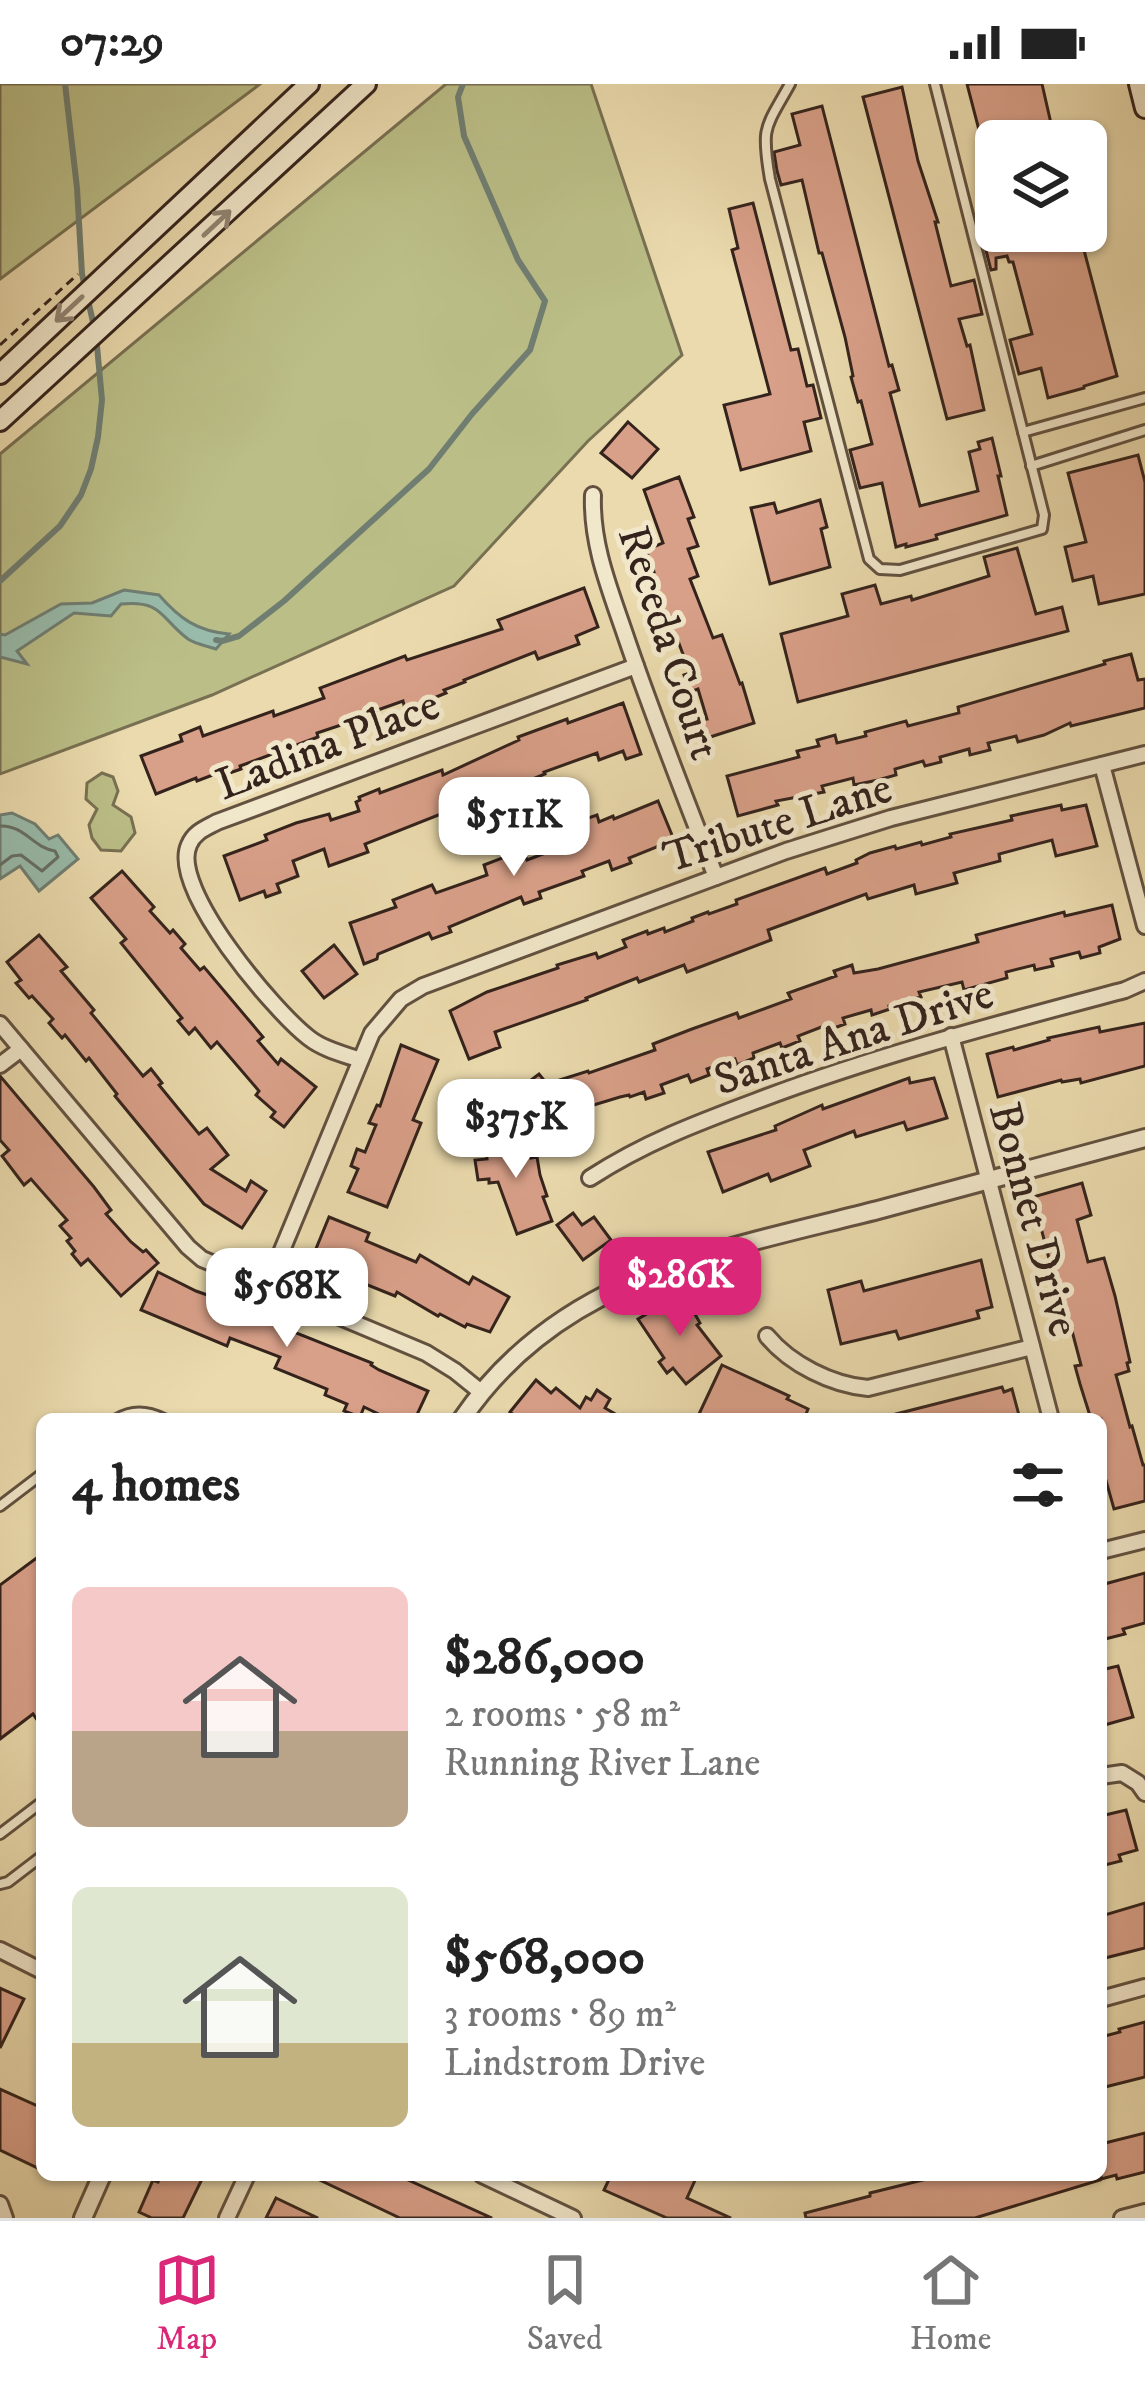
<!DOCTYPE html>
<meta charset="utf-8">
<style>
:root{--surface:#fff;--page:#f6f6f6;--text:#222;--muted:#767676;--line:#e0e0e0;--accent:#db2777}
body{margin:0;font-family:"IM FELL DW Pica",serif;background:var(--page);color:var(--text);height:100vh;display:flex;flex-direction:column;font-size:45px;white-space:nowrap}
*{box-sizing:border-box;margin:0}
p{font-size:39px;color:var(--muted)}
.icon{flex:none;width:66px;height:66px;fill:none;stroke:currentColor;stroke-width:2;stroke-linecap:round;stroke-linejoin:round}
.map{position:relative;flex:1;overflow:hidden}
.sheet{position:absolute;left:36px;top:1329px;width:1071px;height:768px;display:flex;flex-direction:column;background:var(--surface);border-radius:18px;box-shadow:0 3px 9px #0004}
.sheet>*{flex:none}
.buttons{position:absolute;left:975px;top:36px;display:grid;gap:24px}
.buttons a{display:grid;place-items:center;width:132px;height:132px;border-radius:18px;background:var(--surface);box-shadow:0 3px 9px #0004;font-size:60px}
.price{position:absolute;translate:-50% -102px;padding:0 27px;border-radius:24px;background:#fff;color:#222;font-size:39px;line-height:78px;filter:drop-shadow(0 3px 6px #0008)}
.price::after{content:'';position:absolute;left:50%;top:72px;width:36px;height:27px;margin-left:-18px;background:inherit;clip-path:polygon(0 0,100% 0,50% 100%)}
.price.selected{background:var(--accent);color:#fff}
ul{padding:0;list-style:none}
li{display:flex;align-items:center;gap:36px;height:300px;padding:0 36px}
li span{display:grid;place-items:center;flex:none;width:336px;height:240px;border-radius:18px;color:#555}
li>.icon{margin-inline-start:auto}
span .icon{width:144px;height:144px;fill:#fffc;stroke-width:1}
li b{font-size:51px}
h2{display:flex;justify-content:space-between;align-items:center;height:144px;padding:0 36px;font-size:51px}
.status{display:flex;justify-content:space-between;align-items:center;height:84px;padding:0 60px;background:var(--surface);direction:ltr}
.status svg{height:33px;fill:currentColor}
.tab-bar{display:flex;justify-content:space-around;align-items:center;height:168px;border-top:3px solid var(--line);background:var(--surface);font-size:33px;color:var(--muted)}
.tab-bar a{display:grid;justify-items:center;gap:6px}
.tab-bar .selected{color:var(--accent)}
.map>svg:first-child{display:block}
</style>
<div class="status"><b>07:29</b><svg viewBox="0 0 49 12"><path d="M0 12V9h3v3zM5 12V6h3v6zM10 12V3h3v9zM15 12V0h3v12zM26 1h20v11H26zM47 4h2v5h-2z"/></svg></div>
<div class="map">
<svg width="1145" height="2134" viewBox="0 0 1145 2134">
<rect width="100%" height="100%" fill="#eadaad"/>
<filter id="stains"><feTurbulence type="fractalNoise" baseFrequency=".00167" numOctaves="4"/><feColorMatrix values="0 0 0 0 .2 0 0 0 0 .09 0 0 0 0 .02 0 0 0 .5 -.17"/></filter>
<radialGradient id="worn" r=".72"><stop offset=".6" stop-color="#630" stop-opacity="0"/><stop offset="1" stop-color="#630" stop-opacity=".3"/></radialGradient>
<g fill="#bbbe87" stroke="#787052" stroke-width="3">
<path d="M0 0H260L0 195Z"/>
<path d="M446 0H591L682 271 588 357 454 502 212 611 0 690V370Z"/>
<path d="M102 689 113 693 118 707 113 721 131 733 135 749 121 767 101 766 92 754 89 741 97 725 86 715 87 699Z"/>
</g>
<g fill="#98bbab" stroke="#707e72" stroke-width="3">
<path d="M124 506 159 511C180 535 197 547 229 550L216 565C207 562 195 560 188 555 160 534 163 516 121 520L111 532 74 529 17 567 27 580 0 573V550L5 551 61 520 92 519Z"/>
<path d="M12 729 35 740 49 755 58 751 78 775 39 807 20 782 0 795V731Z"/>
</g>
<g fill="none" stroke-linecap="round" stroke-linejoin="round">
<path stroke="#666f64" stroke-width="3" d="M0 742C25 741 33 764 55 767L58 773 42 787 21 771 12 772 0 781"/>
<g stroke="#707e72" stroke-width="6">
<path d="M0 497 60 442 81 411 91 385 98 353 102 316 96 251 82 190 77 104 65 0"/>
<path d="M216 556 222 557 239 552 284 517 429 385 472 330 530 266 545 217 518 176 464 52 458 13 463 0"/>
</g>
</g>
<g fill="#d9a089" stroke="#34231c" stroke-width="3">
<path d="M967 0H1042L1055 57H1029L1024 41 996 48V96H992Z"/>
<path d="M902 3 918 77 938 138H935L951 202 974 196 982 230 959 235 967 262 970 261 984 326 947 335 863 13Z"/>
<path d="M822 22 889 282 892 281 899 306 890 309 920 422 978 407 969 368 980 365 978 358 992 354 1001 392H998L1007 431 936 451 937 455 906 463V460L896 463 882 399 860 404 850 366 872 360 861 317 858 318 851 293 853 292 845 253 822 169H819L802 96 781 101 777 87 774 68 800 61 792 30Z"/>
<path d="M753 119 791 266 798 265 807 302 813 301 821 334 804 338 811 367 741 386 724 321 770 310 732 166 738 164 729 125Z"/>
<path d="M996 139V147H1079L1117 292 1084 302V304L1048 314 1041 284 1019 290 1010 256 1032 250 1013 178H1009L1007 172 996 174V185L991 186 980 143Z"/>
<path d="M628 338 658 365 632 394 601 369Z"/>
<path d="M1138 371 1145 398V510L1099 520 1093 492 1073 497 1065 463 1086 458 1068 389Z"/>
<path d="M679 393 694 433 688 435 698 462 688 465 698 492 690 495 713 554 722 551 740 600 742 599 754 639 707 654 701 636 707 635 698 605 690 608 684 591 690 589 678 557 672 559 665 541 669 540 647 491 654 488 646 466 663 459 644 406Z"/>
<path d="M820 416 827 443 821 445 830 483 770 500 751 424 774 419 777 429Z"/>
<path d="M1017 464 1036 530 1062 523 1068 547 798 618 781 550 848 532 842 510 875 501 881 520 911 512 912 516 989 492 984 473Z"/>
<path d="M584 504 598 543 576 552 579 560 538 575 535 568 464 596 465 598 444 606 446 609 429 616 405 625 403 617 375 627 378 635 360 642 358 636 344 640 317 649 318 653 240 682 241 685 224 691 223 687 197 697 196 694 156 710 141 672 182 657 180 651 200 643 203 652 273 627 274 632 324 614 320 604 405 572 407 576 502 545 498 536Z"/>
<path d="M1131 570 1138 596 1145 595V624L1071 642 1070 639 1044 651 1018 658 1016 652 988 659 990 666 970 671 969 665 940 673 941 678 925 682 923 677 895 685 896 691 878 696 854 701 853 694 822 702 824 708 776 717 778 721 738 732 727 692 799 673 797 667 819 662 817 656 835 651 837 659 866 652 865 648 906 637 908 642 959 629 958 623 1105 580 1104 577Z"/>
<path d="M623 619 641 670 626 675 623 667 599 676 597 669 544 688 545 690 501 708 504 717 465 732 461 722 365 760 368 768 329 782 324 765 293 777 298 792 277 800 280 808 266 813 264 807 240 816 224 772 267 756 265 751 296 739 329 730 331 736 359 727 356 718 360 716 359 713 379 705 380 709 442 686 443 691 519 656 518 653 567 635 568 639Z"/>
<path d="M658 717 674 756 629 774 631 779 612 786 609 777 582 787 584 792 539 808 541 814 524 820 521 813 449 843 451 848 432 855 429 849 378 870 377 875 364 880 350 839 396 823 393 816 432 801 436 809 487 791 484 781 523 766 527 776 559 764 555 754 572 747 568 737 581 732 583 736 597 731 599 738 613 732 614 735Z"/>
<path d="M1061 721 1062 726 1086 721 1097 762 1056 772 1052 756 999 770 1000 777 954 789 957 799 916 810 914 801 868 815 866 810 768 846 771 856 687 888 684 881 639 898 637 894 586 914 587 916 495 948 500 963 469 975 450 927 487 908 558 884 557 881 596 869 598 874 626 863 623 856 647 847 648 850 664 844 665 848 693 837 692 834 708 828 709 830 737 820 736 816 825 784 827 790 857 779 856 776 870 769 895 762 896 765 921 758 922 761 951 753 950 750 1012 736 1011 732Z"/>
<path d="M122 787 154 823 150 827 170 849 173 846 185 860 181 864 200 886 204 883 263 953 258 957 278 980 281 975 316 1003 284 1043 271 1033 275 1028 256 1011 259 1007 217 958 211 964 195 944 189 950 178 937 182 934 121 859 126 855 91 814Z"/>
<path d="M1112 821 1120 855 1099 863 1100 869 1081 874 1079 868 1051 875 1053 882 1035 886 1034 881 1006 888 1007 894 964 906 962 898 919 908 921 913 889 922 890 925 872 931 871 926 843 934 845 940 826 947 824 942 798 952 800 957 782 964 780 959 753 969 754 974 737 981 735 975 707 985 709 991 691 998 688 991 661 1001 664 1009 646 1015 644 1008 630 1013 629 1011 620 1013 567 1029 554 1039 550 1034 532 1048 506 1015 539 990 547 1000 588 987 589 989 655 966 653 960 692 945 737 929 739 934 791 915 788 909 836 892 834 887 852 881 854 889 878 885 978 858 976 851 1064 828 1065 832Z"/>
<path d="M39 851 67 883 61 887 94 926 91 929 143 992 151 985 162 999 159 1001 199 1050 207 1044 228 1071 211 1085 246 1107 251 1097 266 1107 242 1144 204 1120 115 1012 117 1010 89 974 86 977 65 951 62 954 49 939 53 935 32 912 29 914 16 899 21 896 7 878Z"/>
<path d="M334 861 357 890 324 914 302 887Z"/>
<path d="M1145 939V982L1081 999 1080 995 1062 998 1061 996 998 1013 987 970 1013 963 1014 966 1049 956 1048 954 1099 943 1100 948Z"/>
<path d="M401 961 438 976 413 1036 421 1039 387 1123 348 1108 358 1085 351 1082 357 1065 365 1068 376 1041 369 1039 377 1021 380 1022Z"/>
<path d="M0 992 94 1103 111 1126 106 1130 131 1158 143 1168 146 1166 158 1179 121 1212 88 1175 81 1181 72 1170 75 1167 67 1157 71 1154 60 1142 67 1136 31 1095 24 1101 2 1072 9 1066 0 1056Z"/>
<path d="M909 994 910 999 934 994 947 1034 907 1046 904 1038 856 1053 854 1047 804 1066 810 1082 771 1097 768 1090 723 1108 708 1068 776 1046 775 1042 822 1021 823 1025Z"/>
<path d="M528 1051 531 1074 537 1073 540 1091 547 1112 543 1113 552 1137 517 1150 498 1098 489 1099V1095L478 1096 475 1076 487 1075 485 1057Z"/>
<path d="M1082 1099 1091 1131 1077 1136 1088 1178 1104 1174 1115 1212 1130 1278 1127 1279 1129 1287 1116 1291 1130 1343 1132 1342 1143 1381H1145V1417L1114 1425 1101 1379V1335H1091L1080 1300 1075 1282 1081 1281 1071 1243 1067 1244 1033 1113Z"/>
<path d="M573 1129 582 1141 594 1133 611 1156 583 1176 557 1141Z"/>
<path d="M329 1133 369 1149 366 1157 416 1178 420 1171 469 1200 473 1193 509 1213 490 1248 467 1240 465 1243 440 1230 438 1232 397 1208 395 1212 328 1185 330 1180 313 1172Z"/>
<path d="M981 1176 992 1223 977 1227 979 1234 899 1255 896 1247 841 1260 828 1206 861 1197 864 1207Z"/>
<path d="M158 1188 196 1207 273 1234 271 1239 372 1279 371 1281 379 1286 428 1307 415 1335H389L364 1323 360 1333 344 1327 347 1320 325 1311 327 1305 275 1284 280 1273 230 1254 227 1262 141 1226Z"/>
<path d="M683 1209 700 1239 697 1241 721 1272 686 1300 673 1284 667 1289 659 1278 664 1274 638 1235Z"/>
<path d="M722 1281 789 1312 787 1315 808 1325 804 1335H710L699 1330Z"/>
<path d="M536 1296 551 1309 556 1304 580 1324 586 1313 591 1316 597 1306 610 1315 605 1324 624 1335H518L510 1328Z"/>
<path d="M1002 1303 1004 1308 1012 1305 1020 1335H896V1330Z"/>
<path d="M42 1470V1643L33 1630 0 1655V1501Z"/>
<path d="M1145 1489V1539L1123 1545 1125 1550 1101 1556V1501Z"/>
<path d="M1118 1582 1133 1633 1101 1642V1586Z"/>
<path d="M1126 1726 1137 1766 1119 1771 1121 1777 1105 1781 1101 1764V1732Z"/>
<path d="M1145 1819V1864L1101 1875V1832Z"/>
<path d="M0 1904 24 1915 0 1964Z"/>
<path d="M1145 1938V1993L1101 2004V1953L1120 1948 1119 1945Z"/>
<path d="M0 2005 42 2024V2086L0 2066Z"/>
<path d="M1145 2049V2088L1117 2095 1116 2091 1101 2095V2060Z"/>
<path d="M161 2091H204L183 2134H152L139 2128 153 2096 158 2098Z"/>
<path d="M309 2091H397L492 2134H400Z"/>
<path d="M611 2091H688L696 2094 687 2114 731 2134H667L604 2106Z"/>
<path d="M943 2091H1099L1100 2096 975 2134H806L805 2129 870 2112V2109Z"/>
<path d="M276 2114 318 2134H266Z"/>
</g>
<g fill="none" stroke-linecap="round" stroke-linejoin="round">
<defs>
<g id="service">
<path d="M790 0C765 45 761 42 770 95L869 475 880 485 900 486 1042 445 1044 431 935 0"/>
<path d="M1023 348 1145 314"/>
<path d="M1031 382 1145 346"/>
<path d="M117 1335C133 1325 148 1327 164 1335"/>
<path d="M0 1422 42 1390"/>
<path d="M0 1750 42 1718"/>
<path d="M0 1800 8 1798 42 1772"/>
</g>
<g id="minor">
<path d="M593 411C591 462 611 508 627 556 654 635 685 714 716 793"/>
<path d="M1102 681 1145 842"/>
<path d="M0 940 188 1163 202 1175 426 1269 455 1287 481 1308"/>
<path d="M951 952 1051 1335"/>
<path d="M360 976C343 970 323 965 309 954 275 928 169 804 189 761 194 748 206 744 217 738L636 582"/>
<path d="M0 981 21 965"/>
<path d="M590 1094C644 1059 697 1039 756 1017 877 971 1001 939 1125 906L1145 897"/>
<path d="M268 1200 372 949 401 915 423 902 786 767 891 734 1145 670"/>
<path d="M767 1252C790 1280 832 1301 868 1304L1032 1263"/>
<path d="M1101 1467 1145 1456"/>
<path d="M1101 1692 1122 1689 1138 1699 1145 1709"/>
<path d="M0 1866 42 1887"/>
<path d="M1101 1915 1145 1903"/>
<path d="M482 2091 573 2134"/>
<path d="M0 2120 5 2134"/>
<path d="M227 2134 247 2091"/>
<path d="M1122 2134 1145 2128"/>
</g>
<g id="tertiary">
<path d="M462 1335C560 1191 721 1166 878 1126 967 1102 1056 1078 1145 1054"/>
<path d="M83 2134 102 2091"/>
</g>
<g id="secondary">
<path d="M1139 0 1145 24"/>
<path d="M0 290 309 0"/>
<path d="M0 337 366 0"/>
</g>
</defs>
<use href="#service" stroke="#625140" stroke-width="14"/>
<use href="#minor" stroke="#625140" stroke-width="20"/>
<use href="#tertiary" stroke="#625140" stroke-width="22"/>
<use href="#secondary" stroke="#34231c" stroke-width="24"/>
<path stroke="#34231c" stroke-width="3" stroke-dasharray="9 6" stroke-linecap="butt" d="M0 261 78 190"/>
<use href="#service" stroke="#f1e7ca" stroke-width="8"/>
<use href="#minor" stroke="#f1e7ca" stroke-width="14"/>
<use href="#tertiary" stroke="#f1e7ca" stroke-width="16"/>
<use href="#secondary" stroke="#f1e7ca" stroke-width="18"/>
</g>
<defs><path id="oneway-shaft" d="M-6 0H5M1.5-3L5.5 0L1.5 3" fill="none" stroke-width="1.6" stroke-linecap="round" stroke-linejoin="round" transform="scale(3)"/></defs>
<g stroke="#928573">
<use href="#oneway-shaft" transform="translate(217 139) rotate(-43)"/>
<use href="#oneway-shaft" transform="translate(69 225) rotate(137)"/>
</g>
<g text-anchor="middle" stroke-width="10" stroke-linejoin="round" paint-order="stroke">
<g font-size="45" fill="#34231c" stroke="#f1e7ca">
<text transform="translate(671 558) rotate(72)" y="16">Receda Court</text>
<text transform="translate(327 659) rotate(-21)" y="16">Ladina Place</text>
<text transform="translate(777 737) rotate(-18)" y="16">Tribute Lane</text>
<text transform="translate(853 951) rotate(-18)" y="16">Santa Ana Drive</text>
<text transform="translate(1036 1135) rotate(75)" y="16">Bonnet Drive</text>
</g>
</g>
<rect width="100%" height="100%" filter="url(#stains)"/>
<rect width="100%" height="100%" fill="url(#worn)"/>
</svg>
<div class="buttons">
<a><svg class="icon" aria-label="layers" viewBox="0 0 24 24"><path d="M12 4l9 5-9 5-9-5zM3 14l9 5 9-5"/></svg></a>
</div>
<b class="price" style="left:514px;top:795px">$511K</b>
<b class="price" style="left:516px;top:1097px">$375K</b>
<b class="price selected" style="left:680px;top:1255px">$286K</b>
<b class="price" style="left:287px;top:1266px">$568K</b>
<section class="sheet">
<h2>4 homes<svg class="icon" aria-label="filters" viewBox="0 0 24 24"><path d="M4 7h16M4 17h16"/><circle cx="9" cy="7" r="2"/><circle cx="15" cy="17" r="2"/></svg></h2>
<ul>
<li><span style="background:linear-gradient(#f6c9c9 60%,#b9a48a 0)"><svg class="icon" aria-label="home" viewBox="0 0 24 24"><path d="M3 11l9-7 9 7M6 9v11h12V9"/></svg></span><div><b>$286,000</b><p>2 rooms · 58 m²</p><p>Running River Lane</p></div></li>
<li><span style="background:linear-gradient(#dfe7d0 65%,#c2b280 0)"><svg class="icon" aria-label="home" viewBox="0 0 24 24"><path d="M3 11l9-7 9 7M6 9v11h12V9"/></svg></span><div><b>$568,000</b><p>3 rooms · 89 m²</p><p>Lindstrom Drive</p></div></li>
</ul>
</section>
</div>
<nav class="tab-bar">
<a class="selected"><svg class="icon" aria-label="map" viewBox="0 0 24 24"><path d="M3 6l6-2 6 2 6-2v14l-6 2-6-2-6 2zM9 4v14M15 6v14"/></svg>Map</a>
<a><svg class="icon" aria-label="saved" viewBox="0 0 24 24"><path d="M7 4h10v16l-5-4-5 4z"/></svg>Saved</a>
<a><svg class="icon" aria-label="home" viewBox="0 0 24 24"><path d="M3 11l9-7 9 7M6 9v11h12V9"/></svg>Home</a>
</nav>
